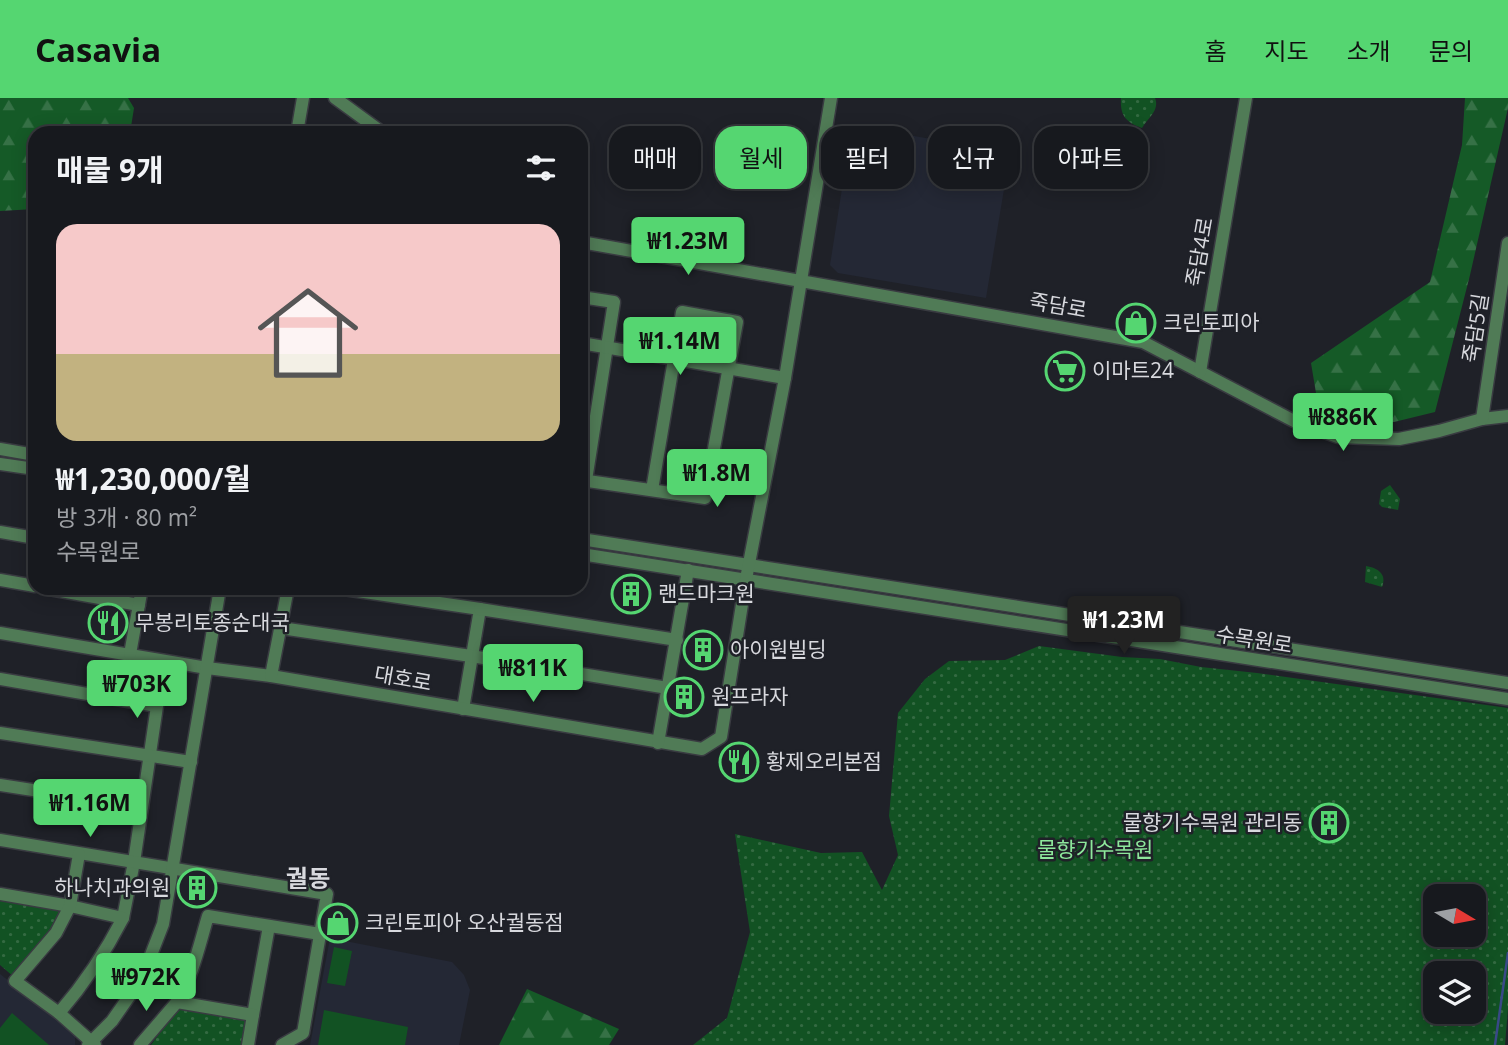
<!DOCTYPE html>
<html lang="ko">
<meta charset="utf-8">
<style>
:root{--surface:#17191e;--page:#24262b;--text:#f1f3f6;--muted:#9ea0a4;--line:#36383c;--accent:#55d671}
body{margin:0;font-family:"Open Sans","Noto Sans KR",sans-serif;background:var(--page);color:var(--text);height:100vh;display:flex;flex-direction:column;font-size:26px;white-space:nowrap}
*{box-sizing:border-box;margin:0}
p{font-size:23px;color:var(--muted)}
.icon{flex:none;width:38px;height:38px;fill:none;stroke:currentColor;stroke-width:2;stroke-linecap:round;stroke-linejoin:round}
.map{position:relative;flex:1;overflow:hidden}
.sheet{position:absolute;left:28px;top:28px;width:560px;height:469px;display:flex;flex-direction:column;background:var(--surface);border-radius:21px;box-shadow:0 4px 18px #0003,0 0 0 2px var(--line)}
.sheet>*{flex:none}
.guide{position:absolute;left:609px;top:28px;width:665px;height:63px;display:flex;gap:14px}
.needle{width:46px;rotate:100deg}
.buttons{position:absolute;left:1423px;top:786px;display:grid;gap:14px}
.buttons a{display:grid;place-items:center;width:63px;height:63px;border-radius:14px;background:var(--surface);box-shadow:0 4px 18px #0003,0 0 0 2px var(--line);font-size:35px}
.price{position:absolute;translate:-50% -60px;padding:0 16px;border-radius:7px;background:var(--accent);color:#111;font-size:23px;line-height:46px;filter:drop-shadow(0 2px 4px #0008)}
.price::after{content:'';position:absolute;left:50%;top:42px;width:21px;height:16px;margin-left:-10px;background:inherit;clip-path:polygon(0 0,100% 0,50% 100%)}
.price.selected{background:#222;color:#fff}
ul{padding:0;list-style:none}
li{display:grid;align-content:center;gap:14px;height:371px;padding:0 28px}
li+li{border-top:2px solid var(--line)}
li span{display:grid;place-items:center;height:217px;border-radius:21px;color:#555}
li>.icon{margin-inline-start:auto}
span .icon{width:126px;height:126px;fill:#fffc;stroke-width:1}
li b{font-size:30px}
h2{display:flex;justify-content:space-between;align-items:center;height:84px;padding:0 28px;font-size:30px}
.tag{padding:0 24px;border-radius:21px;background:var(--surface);box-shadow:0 4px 18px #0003,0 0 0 2px var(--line);font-size:24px;line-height:63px}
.tag.selected{background:var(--accent);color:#111}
header{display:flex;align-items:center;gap:42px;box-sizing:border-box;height:98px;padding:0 35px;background:var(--accent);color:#111}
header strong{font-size:33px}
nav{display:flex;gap:38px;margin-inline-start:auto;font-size:24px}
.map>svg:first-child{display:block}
</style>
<header>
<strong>Casavia</strong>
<nav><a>홈</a><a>지도</a><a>소개</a><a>문의</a></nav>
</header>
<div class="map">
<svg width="1508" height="947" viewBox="0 0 1508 947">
<defs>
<pattern id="green-dots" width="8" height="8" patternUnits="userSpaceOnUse" patternTransform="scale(1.75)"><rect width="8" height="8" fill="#125223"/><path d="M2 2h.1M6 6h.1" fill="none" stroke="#346a42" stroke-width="1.8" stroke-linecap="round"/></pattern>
<pattern id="forest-firs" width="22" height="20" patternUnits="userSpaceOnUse" patternTransform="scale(1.75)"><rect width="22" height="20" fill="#155a27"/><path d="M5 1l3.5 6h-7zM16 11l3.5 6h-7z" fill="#367146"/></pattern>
</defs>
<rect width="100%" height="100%" fill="#1f2128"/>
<g fill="#242835">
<path d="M852 27 1010 55 986 200 838 175 830 167Z"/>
<path d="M330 840 452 864 464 877 470 892 459 947H310Z"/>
<path d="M0 876 75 935V947H0Z"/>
</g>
<g fill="url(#green-dots)" fill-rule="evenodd">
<path d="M1121 0H1155C1160 12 1148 20 1142 30 1125 24 1120 17 1121 0Z"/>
<path d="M1390 387 1400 401 1398 412 1382 409 1379 406 1381 393Z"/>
<path d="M1366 468C1378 470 1387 476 1382 489L1365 484Z"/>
<path d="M1039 548 1122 559 1160 561 1201 569 1257 575 1508 610V910L1505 947H693L727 920 750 834 735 736 821 755 862 754 882 792 898 757 889 718 898 615 925 581 949 563 1005 562ZM1435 798H1474V836H1435ZM1435 875H1474V914H1435Z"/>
<path d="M0 799 64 809 54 834 14 879 0 867Z"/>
<path d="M178 910 249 920 246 947H151Z"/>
</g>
<g fill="url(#forest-firs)">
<path d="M0 0H128L134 10 130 35H35V111L0 113Z"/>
<path d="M1465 0H1508V10L1470 177 1435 314 1394 324 1349 325 1318 307 1311 265 1430 184 1462 47Z"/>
<path d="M527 891 619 931 609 947H499Z"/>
</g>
<g fill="#125223">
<path d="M334 849 352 853 345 888 327 885Z"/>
<path d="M324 912 408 929 405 947H318Z"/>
<path d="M12 915 49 947H0V930Z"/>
</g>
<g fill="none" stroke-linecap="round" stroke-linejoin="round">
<path stroke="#394988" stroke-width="2.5" d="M1495 947 1508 855"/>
<defs>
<g id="minor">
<path d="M335 0 383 35"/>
<path d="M297 35 303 0"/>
<path d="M581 144 1143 244 1294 323 1338 339 1399 341 1439 333 1482 321 1508 318"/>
<path d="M581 199 614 204 586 382"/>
<path d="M581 245 785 280"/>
<path d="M1200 274 1246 0"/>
<path d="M1482 321 1508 145"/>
<path d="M0 351 35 357"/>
<path d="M0 366 35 371"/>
<path d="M581 382 705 400 737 224 682 214 652 392"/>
<path d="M0 434 35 440"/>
<path d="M581 441 1508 585"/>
<path d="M581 456 1508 601"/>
<path d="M0 482 35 488"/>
<path d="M44 490 139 507"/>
<path d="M337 490 480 511 463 611"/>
<path d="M480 511 677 542"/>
<path d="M281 530 471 558 668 590"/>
<path d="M0 535 207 570 271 578 702 651 721 639 746 481 785 280 831 0"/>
<path d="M130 556 142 490"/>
<path d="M271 578 288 490"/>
<path d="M0 581 157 608 134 764 123 820"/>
<path d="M0 635 191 664"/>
<path d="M658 645 688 472"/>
<path d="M0 687 142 709"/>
<path d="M0 742 327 796 303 935 282 947"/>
<path d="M0 796 70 808 123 820C105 855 85 885 59 915L95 947"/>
<path d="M59 915 15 883 56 835 70 808 79 756"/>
<path d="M253 917 269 828"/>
<path d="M88 947 112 923 142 880 163 826 220 490"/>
<path d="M140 947 177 904"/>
<path d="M248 947 253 917 177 904C193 877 199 848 208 818L320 836"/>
</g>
</defs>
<use href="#minor" stroke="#393b41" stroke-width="15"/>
<use href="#minor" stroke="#507b56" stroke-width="12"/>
</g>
<defs>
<symbol id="shop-ring" viewBox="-11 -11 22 22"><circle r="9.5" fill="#1f2128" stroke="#55d671" stroke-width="1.5"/><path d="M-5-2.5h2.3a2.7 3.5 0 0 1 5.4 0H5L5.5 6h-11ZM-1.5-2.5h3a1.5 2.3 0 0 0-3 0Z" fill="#55d671"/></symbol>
<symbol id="supermarket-ring" viewBox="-11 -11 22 22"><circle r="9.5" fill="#1f2128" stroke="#55d671" stroke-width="1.5"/><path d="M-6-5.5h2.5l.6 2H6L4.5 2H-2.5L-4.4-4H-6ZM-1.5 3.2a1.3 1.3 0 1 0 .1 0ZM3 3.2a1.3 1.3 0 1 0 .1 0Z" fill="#55d671"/></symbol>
<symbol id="building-ring" viewBox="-11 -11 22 22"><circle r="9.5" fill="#1f2128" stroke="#55d671" stroke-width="1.5"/><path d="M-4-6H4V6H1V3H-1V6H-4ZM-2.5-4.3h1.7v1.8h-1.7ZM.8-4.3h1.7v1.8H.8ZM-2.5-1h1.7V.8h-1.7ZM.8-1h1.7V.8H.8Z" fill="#55d671"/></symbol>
<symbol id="restaurant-ring" viewBox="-11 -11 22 22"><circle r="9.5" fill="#1f2128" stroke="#55d671" stroke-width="1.5"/><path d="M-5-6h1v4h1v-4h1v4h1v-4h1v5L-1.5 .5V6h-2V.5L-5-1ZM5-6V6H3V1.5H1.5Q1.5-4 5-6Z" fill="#55d671"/></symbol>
</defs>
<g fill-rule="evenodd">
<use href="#shop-ring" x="1114" y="203" width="44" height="44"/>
<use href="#supermarket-ring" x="1043" y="251" width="44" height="44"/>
<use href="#building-ring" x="609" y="474" width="44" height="44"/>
<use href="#restaurant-ring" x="86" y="503" width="44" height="44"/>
<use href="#building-ring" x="681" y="530" width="44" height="44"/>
<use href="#building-ring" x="662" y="577" width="44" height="44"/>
<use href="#restaurant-ring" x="717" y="642" width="44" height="44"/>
<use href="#building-ring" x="1307" y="703" width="44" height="44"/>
<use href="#building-ring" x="175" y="768" width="44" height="44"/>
<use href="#shop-ring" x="316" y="803" width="44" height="44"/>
</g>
<g text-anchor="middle" stroke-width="5" stroke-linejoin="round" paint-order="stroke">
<g font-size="21" fill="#d8d9de" stroke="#1f2128">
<text transform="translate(1200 154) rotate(-80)" y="7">죽담4로</text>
<text transform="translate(1058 208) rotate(10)" y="7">죽담로</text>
<text transform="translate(1476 230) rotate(-81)" y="7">죽담5길</text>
<text transform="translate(1254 542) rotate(9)" y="7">수목원로</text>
<text transform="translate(403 581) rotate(10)" y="7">대호로</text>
</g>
<g font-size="21" fill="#d8d9de" stroke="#1f2128" text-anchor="start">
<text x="1163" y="232">크린토피아</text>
<text x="1092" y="280">이마트24</text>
<text x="658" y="503">랜드마크원</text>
<text x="135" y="532">무봉리토종순대국</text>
<text x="730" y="559">아이원빌딩</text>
<text x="711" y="606">원프라자</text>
<text x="766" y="671">황제오리본점</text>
<text x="1302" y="732" text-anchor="end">물향기수목원 관리동</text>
<text x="170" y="797" text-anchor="end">하나치과의원</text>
<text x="365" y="832">크린토피아 오산궐동점</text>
</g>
<g font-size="21" fill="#8de79b" stroke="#1f2128">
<text x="1095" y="759">물향기수목원</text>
</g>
<g font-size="24" font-weight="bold" fill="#d8d9de" stroke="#1f2128">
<text x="308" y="789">궐동</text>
</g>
</g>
</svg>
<div class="buttons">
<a><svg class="needle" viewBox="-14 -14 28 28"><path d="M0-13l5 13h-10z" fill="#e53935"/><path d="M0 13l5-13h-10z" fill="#9ea0a4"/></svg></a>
<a><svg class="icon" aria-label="layers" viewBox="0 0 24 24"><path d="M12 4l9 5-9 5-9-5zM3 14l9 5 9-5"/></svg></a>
</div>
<b class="price" style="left:688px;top:179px">₩1.23M</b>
<b class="price" style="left:680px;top:279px">₩1.14M</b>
<b class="price" style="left:1343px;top:355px">₩886K</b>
<b class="price" style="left:717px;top:411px">₩1.8M</b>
<b class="price selected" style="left:1124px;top:558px">₩1.23M</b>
<b class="price" style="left:533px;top:606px">₩811K</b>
<b class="price" style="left:137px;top:622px">₩703K</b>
<b class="price" style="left:90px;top:741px">₩1.16M</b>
<b class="price" style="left:146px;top:915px">₩972K</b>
<div class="guide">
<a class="tag">매매</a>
<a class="tag selected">월세</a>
<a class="tag">필터</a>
<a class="tag">신규</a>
<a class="tag">아파트</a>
</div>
<section class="sheet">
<h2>매물 9개<svg class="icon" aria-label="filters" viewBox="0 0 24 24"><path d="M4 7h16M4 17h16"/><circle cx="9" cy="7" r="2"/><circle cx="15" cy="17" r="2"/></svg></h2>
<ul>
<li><span style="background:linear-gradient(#f6c9c9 60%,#c2b280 0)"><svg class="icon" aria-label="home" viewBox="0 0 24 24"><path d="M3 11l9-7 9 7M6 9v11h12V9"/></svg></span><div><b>₩1,230,000/월</b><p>방 3개 · 80 m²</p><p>수목원로</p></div></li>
</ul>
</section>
</div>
